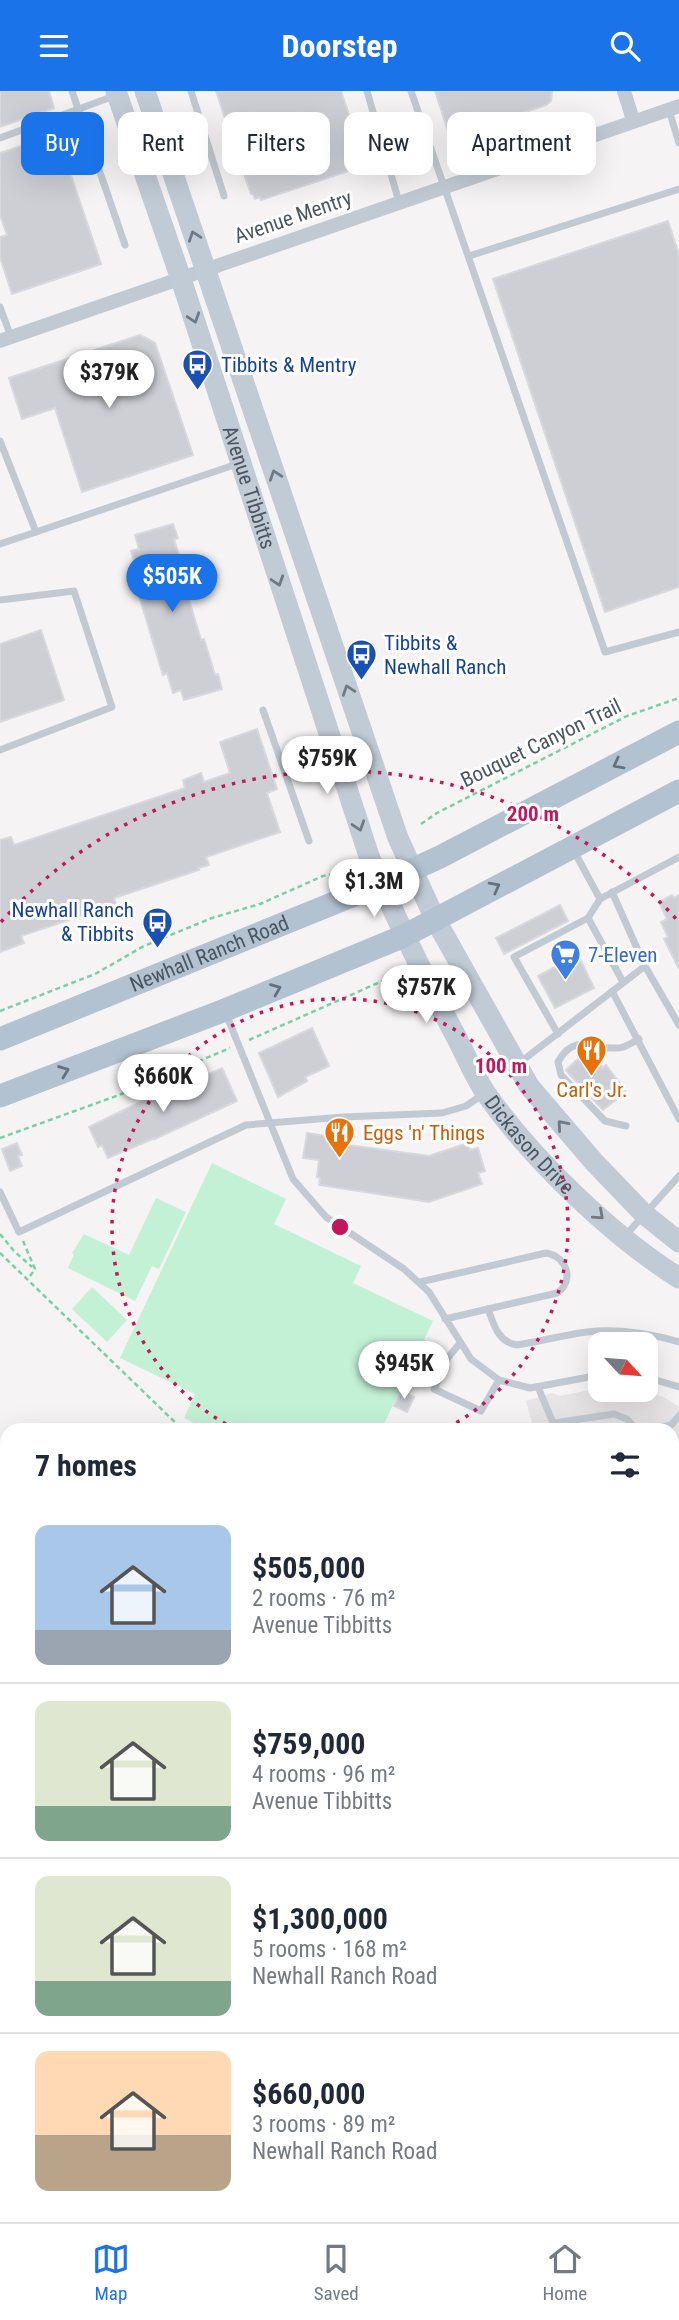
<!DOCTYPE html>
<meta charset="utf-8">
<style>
:root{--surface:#fff;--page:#f6f6f7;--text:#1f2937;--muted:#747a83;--line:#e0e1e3;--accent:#1a73e8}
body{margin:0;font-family:"Roboto Condensed",sans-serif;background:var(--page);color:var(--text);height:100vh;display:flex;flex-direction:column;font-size:26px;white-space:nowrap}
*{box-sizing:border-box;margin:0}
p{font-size:23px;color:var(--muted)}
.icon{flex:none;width:38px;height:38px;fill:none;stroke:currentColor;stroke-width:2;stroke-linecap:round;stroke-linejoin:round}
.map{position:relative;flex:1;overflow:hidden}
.sheet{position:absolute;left:0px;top:1332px;width:679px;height:800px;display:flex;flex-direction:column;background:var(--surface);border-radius:21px 21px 0 0;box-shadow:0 7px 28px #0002}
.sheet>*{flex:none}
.top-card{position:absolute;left:21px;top:21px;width:637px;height:63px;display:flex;gap:14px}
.needle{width:46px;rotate:116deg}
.fabs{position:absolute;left:588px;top:1241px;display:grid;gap:14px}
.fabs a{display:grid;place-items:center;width:70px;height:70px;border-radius:14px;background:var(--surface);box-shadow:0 7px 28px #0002;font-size:35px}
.price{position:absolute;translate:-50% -60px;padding:0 16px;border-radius:24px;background:#fff;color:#222;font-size:23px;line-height:46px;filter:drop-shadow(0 2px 4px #0008)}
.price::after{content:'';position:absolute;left:50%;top:42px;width:21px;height:16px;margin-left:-10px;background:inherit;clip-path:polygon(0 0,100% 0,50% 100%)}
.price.on{background:var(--accent);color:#fff}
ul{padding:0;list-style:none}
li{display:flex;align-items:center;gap:21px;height:175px;padding:0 35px}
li+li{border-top:2px solid var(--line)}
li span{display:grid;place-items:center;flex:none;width:196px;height:140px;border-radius:14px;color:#555}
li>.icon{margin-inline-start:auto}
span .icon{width:84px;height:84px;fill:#fffc;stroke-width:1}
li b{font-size:30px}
h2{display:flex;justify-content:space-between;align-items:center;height:84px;padding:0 35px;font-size:30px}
.tag{padding:0 24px;border-radius:14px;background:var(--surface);box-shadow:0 7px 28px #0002;font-size:24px;line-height:63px}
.tag.on{background:var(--accent);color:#fff}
header{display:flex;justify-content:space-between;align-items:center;height:91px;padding:0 35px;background:var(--accent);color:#fff;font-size:32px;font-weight:700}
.tab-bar{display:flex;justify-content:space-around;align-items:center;height:98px;border-top:2px solid var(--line);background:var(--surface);font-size:19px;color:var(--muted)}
.tab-bar a{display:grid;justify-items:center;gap:4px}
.tab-bar .on{color:var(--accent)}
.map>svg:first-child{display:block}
</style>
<header><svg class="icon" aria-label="menu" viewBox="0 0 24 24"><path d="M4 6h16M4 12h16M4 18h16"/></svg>Doorstep<svg class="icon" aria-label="search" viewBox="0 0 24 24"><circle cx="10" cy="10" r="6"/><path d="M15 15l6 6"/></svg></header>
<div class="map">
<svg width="679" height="2131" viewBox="0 0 679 2131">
<rect width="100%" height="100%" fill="#f5f3f3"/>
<path fill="#e6e4e5" d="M600 1297 634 1299 664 1306 679 1316V1512L672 1511V1339H534L526 1310 552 1302 560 1305Z"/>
<g fill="#c3f1d5">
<path d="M212 1072 286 1108 274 1133 361 1175 353 1192 433 1230 381 1339H208L184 1327 195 1303 120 1267Z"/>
<path d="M156 1107 186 1121 159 1178 152 1175 135 1210 68 1177 74 1163 72 1162 84 1143 129 1164Z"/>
<path d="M92 1196 127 1229 107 1251 72 1218Z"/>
</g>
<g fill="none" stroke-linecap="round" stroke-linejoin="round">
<g stroke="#90daee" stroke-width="4.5">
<path d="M0 1402 7 1414"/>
<path d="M672 2013 679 2020"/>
</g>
</g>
<g fill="#cdcfd5" stroke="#d7d9de" stroke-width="2">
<path d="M0 0H49L54 17 0 36Z"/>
<path d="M216 0H341L366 74 261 109 260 106 255 108 253 103H251L237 63 242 61 233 35 228 36Z"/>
<path d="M435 0H552L551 10 546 14 450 46Z"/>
<path d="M57 43 101 173 12 203 0 166V146L7 144 0 124V62Z"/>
<path d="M668 130 679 164V496L605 521 493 188Z"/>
<path d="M140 244 155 252 193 364 82 401 55 317 22 328 9 287Z"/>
<path d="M173 433 178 447 174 448 185 484 182 485 201 549 204 548 215 584 218 583 222 598 184 609 181 599 173 602 167 582 163 584 131 478 136 476 131 460 139 458 135 444Z"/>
<path d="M41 539 64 609 0 631V553Z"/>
<path d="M257 638 277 698 267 702 280 741 206 766 209 774 198 777 199 779 114 807 116 813 21 845 24 852 0 861V749L11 746 14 754 185 697 183 689 201 682 204 691 230 682 220 651Z"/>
<path d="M672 804 674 807 679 804V878L664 848 668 846 661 831 667 828 659 811Z"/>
<path d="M560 814 568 830 504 863 496 847Z"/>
<path d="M578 864 594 897 555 917 538 885Z"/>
<path d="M312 937 329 975 305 986 307 990 278 1006 259 962Z"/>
<path d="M587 960 603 977 606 974 626 1001 603 1019 567 981 566 979Z"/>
<path d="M222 977 237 1010 155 1048V1047L108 1067 102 1054 98 1056 89 1036 165 999 166 1002Z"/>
<path d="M307 1042 334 1046 333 1052 429 1065 468 1052 470 1059 478 1057 485 1080 478 1082 482 1093 429 1111 319 1094 320 1087 317 1086 319 1069 303 1067Z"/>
<path d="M17 1052 22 1064 18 1065 22 1075 10 1080 2 1058Z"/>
<path d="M401 1300 414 1306 407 1321 394 1315Z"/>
</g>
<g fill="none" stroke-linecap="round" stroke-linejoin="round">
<g stroke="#7ad0a6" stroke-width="2.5" stroke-dasharray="5 3.5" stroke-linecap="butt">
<path d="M421 733 437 722 627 625 679 607"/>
<path d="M0 920 95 883 144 855 212 827 260 813 323 785 341 782"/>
<path d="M249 949 396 884"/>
<path d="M0 1047 119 1004 230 957"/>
<path d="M0 1143 14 1160 32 1176"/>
<path d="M23 1150 35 1178 28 1188"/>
<path d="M0 1162 183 1339"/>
<path d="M672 1526 679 1527"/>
<path d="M0 1724 7 1732"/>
<path d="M382 2124 389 2131"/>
</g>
<g stroke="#c1cad2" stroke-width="7">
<path d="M72 0 125 154"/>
<path d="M191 0 224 105"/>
<path d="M367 0 399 111"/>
<path d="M411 0 605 561 679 541"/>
<path d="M669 19 679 52"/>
<path d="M0 47 114 5"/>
<path d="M469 165 679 98"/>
<path d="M0 216 11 246"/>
<path d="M0 350 36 441 240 372"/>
<path d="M0 453 36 441"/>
<path d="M0 509 74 500 112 616 0 659"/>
<path d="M263 619 309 750"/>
<path d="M574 760 600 808"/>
<path d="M612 801 645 875 679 934"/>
<path d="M588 827 600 808 679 766"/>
<path d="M612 900 679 1028"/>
<path d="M226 923 293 1088 326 1126 404 1178 429 1201 471 1268 499 1289 530 1297 600 1284"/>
<path d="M558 943 514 866 588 827 623 891"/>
<path d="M518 973 645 875"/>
<path d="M626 1035 605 1030 561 984 558 971C574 941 594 959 618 957 625 957 633 951 639 948"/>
<path d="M0 1101 19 1141 246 1034 343 1026 442 1022 466 1015 482 1004"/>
<path d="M624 1146 679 1085"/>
<path d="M420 1191 546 1162C567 1165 575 1190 557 1202L488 1218"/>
<path d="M445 1228 488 1218C494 1234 498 1251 517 1254 541 1250 564 1244 587 1241 619 1237 649 1242 679 1251"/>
<path d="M460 1252 447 1268 434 1298 481 1320 499 1289"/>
<path d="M646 1286 679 1296"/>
<path d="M538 1296 556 1339"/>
<path d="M554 1332 614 1323 627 1328 637 1339"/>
<path d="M650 1339 671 1334 679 1325"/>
<path d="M205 2124 211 2131"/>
</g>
<g stroke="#c1cad2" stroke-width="14">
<path d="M624 0 633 29"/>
<path d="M0 250 679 15"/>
<path d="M0 1791 7 1794"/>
<path d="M0 1894 7 1902"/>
<path d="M0 1965 7 1958"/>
<path d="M0 2033 7 2041"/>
<path d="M82 2124 88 2131"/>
<path d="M328 2124 334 2131"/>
</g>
<g stroke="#c1cbd6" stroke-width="21">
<path id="s1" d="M116 0 181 188 369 765C394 824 422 881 452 938 464 959 473 984 487 1004 533 1069 612 1145 679 1187"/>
<path d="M145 0 398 747 435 828 529 995 594 1071 644 1123 679 1151"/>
</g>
<g stroke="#b3c2d1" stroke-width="23">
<path id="s2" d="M0 948 381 793 440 766 679 641"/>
<path d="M0 1005 225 919 404 845 679 700"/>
</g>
</g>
<defs><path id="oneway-chevron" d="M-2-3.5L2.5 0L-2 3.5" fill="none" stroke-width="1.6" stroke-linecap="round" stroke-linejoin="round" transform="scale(1.75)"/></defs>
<g stroke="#6e7984">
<use href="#oneway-chevron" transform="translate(194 145) rotate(-109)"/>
<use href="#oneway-chevron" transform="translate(194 227) rotate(72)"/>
<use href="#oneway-chevron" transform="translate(275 384) rotate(-109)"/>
<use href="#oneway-chevron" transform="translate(278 490) rotate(72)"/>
<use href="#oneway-chevron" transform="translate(348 599) rotate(-109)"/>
<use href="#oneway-chevron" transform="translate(359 735) rotate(72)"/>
<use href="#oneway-chevron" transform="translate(562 1034) rotate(-131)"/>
<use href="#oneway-chevron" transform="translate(599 1124) rotate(42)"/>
</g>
<g stroke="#64717d">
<use href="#oneway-chevron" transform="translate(618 673) rotate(152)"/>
<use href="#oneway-chevron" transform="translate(495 796) rotate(-28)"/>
<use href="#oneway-chevron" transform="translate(276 898) rotate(-22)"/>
<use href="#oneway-chevron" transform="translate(64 980) rotate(-21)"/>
</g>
<g fill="none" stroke="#c2185b" stroke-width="3.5" stroke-dasharray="3.5 7">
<path d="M235 1338A228 228 0 1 1 445 1338"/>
<path d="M1 831A456 456 0 0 1 679 831"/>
</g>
<defs>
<symbol id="bus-pin" viewBox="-11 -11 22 30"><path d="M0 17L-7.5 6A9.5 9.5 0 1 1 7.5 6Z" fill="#1a4fb4" stroke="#fff"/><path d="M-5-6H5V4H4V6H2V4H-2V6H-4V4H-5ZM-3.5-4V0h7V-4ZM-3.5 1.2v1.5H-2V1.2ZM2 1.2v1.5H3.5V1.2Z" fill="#fff"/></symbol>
<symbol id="supermarket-pin" viewBox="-11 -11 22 30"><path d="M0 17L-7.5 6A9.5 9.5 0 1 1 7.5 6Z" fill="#3f7fe0" stroke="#fff"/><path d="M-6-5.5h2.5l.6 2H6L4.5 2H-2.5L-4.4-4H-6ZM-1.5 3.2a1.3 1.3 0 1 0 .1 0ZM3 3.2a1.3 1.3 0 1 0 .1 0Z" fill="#fff"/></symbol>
<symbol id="restaurant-pin" viewBox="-11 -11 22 30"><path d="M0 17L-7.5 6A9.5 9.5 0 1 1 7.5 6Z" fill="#e8710a" stroke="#fff"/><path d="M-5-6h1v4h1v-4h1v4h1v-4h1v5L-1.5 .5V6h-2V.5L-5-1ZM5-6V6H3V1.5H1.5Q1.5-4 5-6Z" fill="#fff"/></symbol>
</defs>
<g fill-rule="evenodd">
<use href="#bus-pin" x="180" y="256" width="35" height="47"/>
<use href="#bus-pin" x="344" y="546" width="35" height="47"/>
<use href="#bus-pin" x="140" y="814" width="35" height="47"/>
<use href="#supermarket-pin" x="548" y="846" width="35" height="47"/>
<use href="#restaurant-pin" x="574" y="942" width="35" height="47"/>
<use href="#restaurant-pin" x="322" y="1024" width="35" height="47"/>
</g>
<g text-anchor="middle" stroke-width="6" stroke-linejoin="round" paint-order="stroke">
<g font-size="21" fill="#4a5661" stroke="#fff">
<text transform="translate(293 126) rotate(-19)" y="7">Avenue Mentry</text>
<text dy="7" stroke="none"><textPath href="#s1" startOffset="418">Avenue Tibbitts</textPath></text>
<text transform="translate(541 652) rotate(-26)" y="7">Bouquet Canyon Trail</text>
<text dy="7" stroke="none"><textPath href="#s2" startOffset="226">Newhall Ranch Road</textPath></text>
<text dy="7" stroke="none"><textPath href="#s1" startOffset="1138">Dickason Drive</textPath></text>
</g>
<g font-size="21" fill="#164399" stroke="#fff" text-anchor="start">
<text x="221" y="281">Tibbits &amp; Mentry</text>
<text x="384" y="559">Tibbits &amp;<tspan x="384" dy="24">Newhall Ranch</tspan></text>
<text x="134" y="826" text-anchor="end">Newhall Ranch<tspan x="134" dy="24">&amp; Tibbits</tspan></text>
</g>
<g font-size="21" fill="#366cbe" stroke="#fff" text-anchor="start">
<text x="588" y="871">7-Eleven</text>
</g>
<g font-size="21" fill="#c56008" stroke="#fff">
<text x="592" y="1006">Carl's Jr.</text>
<text x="363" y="1049" text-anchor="start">Eggs 'n' Things</text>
</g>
</g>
<circle cx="340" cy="1136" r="10" fill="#c2185b" stroke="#fff" stroke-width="3.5"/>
<g font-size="21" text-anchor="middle" font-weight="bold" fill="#c2185b" stroke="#fff" stroke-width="6" stroke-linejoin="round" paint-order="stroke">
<text x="533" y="730">200 m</text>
<text x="501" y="982">100 m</text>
</g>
</svg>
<div class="fabs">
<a><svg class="needle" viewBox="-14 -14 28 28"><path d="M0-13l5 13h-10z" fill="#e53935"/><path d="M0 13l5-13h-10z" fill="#747a83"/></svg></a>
</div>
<b class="price" style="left:109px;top:319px">$379K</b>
<b class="price on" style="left:172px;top:523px">$505K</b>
<b class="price" style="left:327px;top:705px">$759K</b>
<b class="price" style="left:374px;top:828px">$1.3M</b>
<b class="price" style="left:426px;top:934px">$757K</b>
<b class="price" style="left:163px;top:1023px">$660K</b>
<b class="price" style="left:404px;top:1310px">$945K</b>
<div class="top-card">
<a class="tag on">Buy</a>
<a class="tag">Rent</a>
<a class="tag">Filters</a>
<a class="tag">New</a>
<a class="tag">Apartment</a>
</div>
<section class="sheet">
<h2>7 homes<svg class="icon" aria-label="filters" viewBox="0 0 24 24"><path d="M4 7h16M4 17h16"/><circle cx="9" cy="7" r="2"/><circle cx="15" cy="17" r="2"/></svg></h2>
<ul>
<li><span style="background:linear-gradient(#a9c7e8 75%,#9aa5b1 0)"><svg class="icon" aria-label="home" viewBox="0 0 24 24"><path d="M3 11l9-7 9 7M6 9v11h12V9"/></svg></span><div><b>$505,000</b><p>2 rooms · 76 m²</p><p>Avenue Tibbitts</p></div></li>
<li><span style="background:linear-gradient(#dfe7d0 75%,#7fa58c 0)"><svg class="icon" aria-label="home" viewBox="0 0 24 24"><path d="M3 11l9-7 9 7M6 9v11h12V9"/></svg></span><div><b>$759,000</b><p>4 rooms · 96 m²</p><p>Avenue Tibbitts</p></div></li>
<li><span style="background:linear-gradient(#dfe7d0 75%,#7fa58c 0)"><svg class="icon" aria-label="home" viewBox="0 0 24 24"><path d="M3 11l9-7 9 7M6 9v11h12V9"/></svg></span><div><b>$1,300,000</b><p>5 rooms · 168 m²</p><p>Newhall Ranch Road</p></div></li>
<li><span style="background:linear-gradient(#ffd9b3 60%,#b9a48a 0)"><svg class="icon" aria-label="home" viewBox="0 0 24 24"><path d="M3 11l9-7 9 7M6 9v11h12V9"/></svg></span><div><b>$660,000</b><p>3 rooms · 89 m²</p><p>Newhall Ranch Road</p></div></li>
</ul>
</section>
</div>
<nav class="tab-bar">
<a class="on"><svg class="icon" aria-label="map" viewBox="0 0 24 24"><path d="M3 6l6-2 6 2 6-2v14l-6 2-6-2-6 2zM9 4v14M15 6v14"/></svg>Map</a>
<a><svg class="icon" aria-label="saved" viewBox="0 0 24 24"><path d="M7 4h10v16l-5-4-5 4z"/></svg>Saved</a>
<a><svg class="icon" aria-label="home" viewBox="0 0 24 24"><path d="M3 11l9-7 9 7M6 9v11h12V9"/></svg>Home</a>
</nav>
